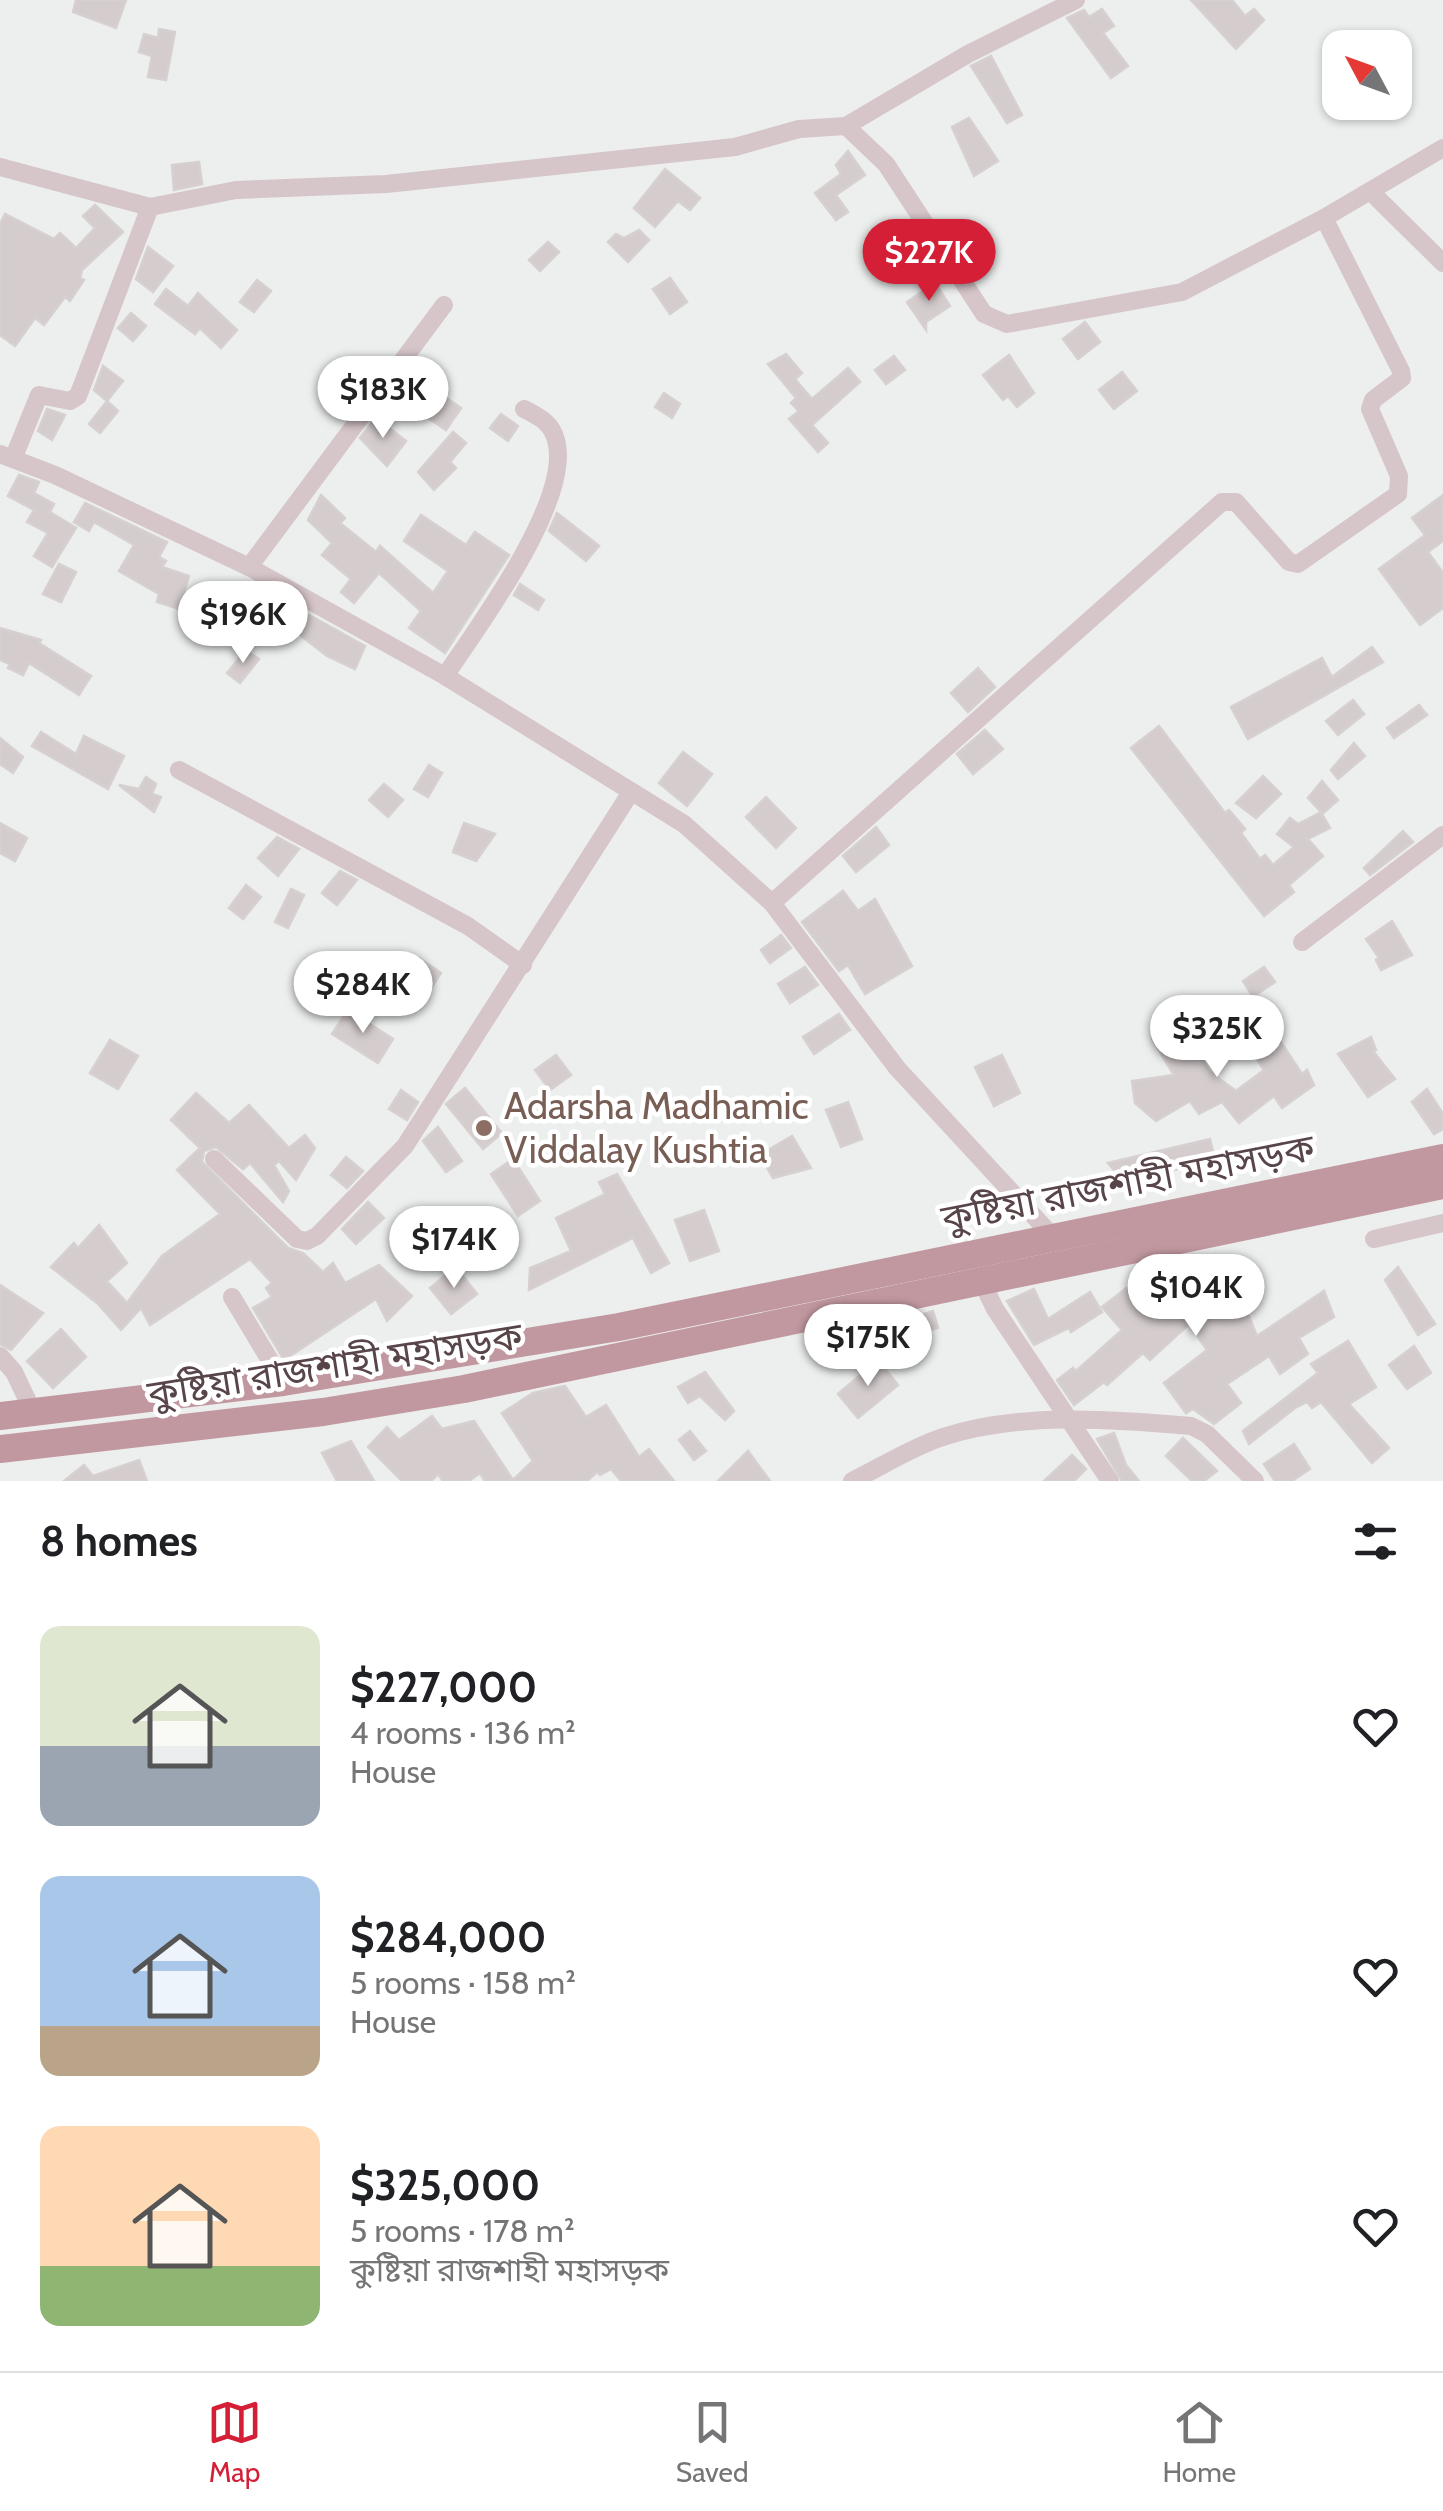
<!DOCTYPE html>
<meta charset="utf-8">
<style>
:root{--surface:#fff;--page:#f6f6f6;--text:#202124;--muted:#757577;--line:#e0e0e0;--accent:#d51f36}
body{margin:0;font-family:Cabin,"Noto Sans Bengali",sans-serif;background:var(--page);color:var(--text);height:100vh;display:flex;flex-direction:column;font-size:38px;white-space:nowrap}
*{box-sizing:border-box;margin:0}
p{font-size:32px;color:var(--muted)}
.icon{flex:none;width:55px;height:55px;fill:none;stroke:currentColor;stroke-width:2;stroke-linecap:round;stroke-linejoin:round}
.map{position:relative;height:1481px;overflow:hidden}
.panel{display:flex;flex-direction:column;background:var(--surface);flex:1}
.panel>*{flex:none}
.needle{width:65px;rotate:311deg}
.tools{position:absolute;left:1322px;top:30px;display:grid;gap:20px}
.tools a{display:grid;place-items:center;width:90px;height:90px;border-radius:20px;background:var(--surface);box-shadow:0 2px 8px #0004;font-size:50px}
.price{position:absolute;translate:-50% -85px;padding:0 22px;border-radius:35px;background:#fff;color:#222;font-size:32px;line-height:65px;filter:drop-shadow(0 2px 5px #0008)}
.price::after{content:'';position:absolute;left:50%;top:60px;width:30px;height:22px;margin-left:-15px;background:inherit;clip-path:polygon(0 0,100% 0,50% 100%)}
.price.selected{background:var(--accent);color:#fff}
ul{padding:0;list-style:none}
li{display:flex;align-items:center;gap:30px;height:250px;padding:0 40px}
li span{display:grid;place-items:center;flex:none;width:280px;height:200px;border-radius:20px;color:#555}
li>.icon{margin-inline-start:auto}
span .icon{width:120px;height:120px;fill:#fffc;stroke-width:1}
li b{font-size:42px}
h2{display:flex;justify-content:space-between;align-items:center;height:120px;padding:0 40px;font-size:42px}
.tab-bar{display:flex;justify-content:space-around;align-items:center;height:140px;border-top:2px solid var(--line);background:var(--surface);font-size:28px;color:var(--muted)}
.tab-bar a{display:grid;justify-items:center;gap:5px}
.tab-bar .selected{color:var(--accent)}
.map>svg:first-child{display:block}
</style>
<div class="map">
<svg width="1443" height="1481" viewBox="0 0 1443 1481">
<rect width="100%" height="100%" fill="#ecefed"/>
<g fill="#d4cccd" stroke="#d7d0d0" stroke-width="2.5">
<path d="M76 0H126L116 28 73 12Z"/>
<path d="M1191 0H1232L1245 16 1254 9 1264 20 1236 49Z"/>
<path d="M1102 9 1114 26 1103 33 1128 66 1111 78 1067 18 1084 10 1089 17Z"/>
<path d="M159 29 175 32 166 80 148 77 152 56 139 52 144 34 158 38Z"/>
<path d="M991 56 1022 115 1007 123 971 66Z"/>
<path d="M969 118 998 161 974 176 952 127Z"/>
<path d="M848 151 865 175 836 195 848 212 836 220 815 193 841 174 836 165Z"/>
<path d="M199 162 202 184 174 190 172 165Z"/>
<path d="M665 169 700 198 690 210 678 201 655 227 634 208Z"/>
<path d="M95 205 123 232 82 270 80 278 84 280 70 301 65 297 44 325 35 318 15 346 0 335V224L5 214 54 239 60 233 76 248 95 228 83 216Z"/>
<path d="M639 230 649 240 628 262 608 242 616 234 624 238Z"/>
<path d="M548 242 559 252 540 271 529 260Z"/>
<path d="M148 247 173 266 153 292 136 279Z"/>
<path d="M670 278 687 302 670 314 653 289Z"/>
<path d="M257 280 271 291 254 312 240 302Z"/>
<path d="M935 283 950 306 926 322V330L907 302Z"/>
<path d="M166 289 188 306 198 293 237 330 221 348 200 328 195 334 155 304Z"/>
<path d="M131 313 146 326 133 341 118 328Z"/>
<path d="M1085 322 1100 342 1078 359 1063 339Z"/>
<path d="M786 354 802 373 795 379 812 399 848 368 860 382 812 425 828 443 818 452 789 419 799 411 791 403 796 398 768 364Z"/>
<path d="M1009 355 1034 393 1017 407 1008 396 1003 400 983 375Z"/>
<path d="M894 356 905 370 886 384 875 370Z"/>
<path d="M103 366 123 381 107 401 94 390Z"/>
<path d="M1122 372 1137 391 1114 409 1099 390Z"/>
<path d="M432 388 461 408 446 430 416 410Z"/>
<path d="M664 393 680 404 672 418 655 407Z"/>
<path d="M107 401 118 411 100 433 89 424Z"/>
<path d="M47 409 65 415 52 440 38 431Z"/>
<path d="M501 414 518 426 508 441 490 428Z"/>
<path d="M376 418 406 441 387 466 360 438Z"/>
<path d="M453 432 466 443 450 462 456 468 434 490 418 472Z"/>
<path d="M19 475 39 482 34 493 54 504 50 512 76 528 52 567 34 556 48 533 27 522 34 510 8 496Z"/>
<path d="M321 495 345 518 340 523 376 552 380 546 433 593 448 571 404 541 421 515 466 545 475 532 509 555 445 653 409 628 421 611 379 573 354 603 341 592 351 579 322 555 332 543 308 520Z"/>
<path d="M1443 495V541L1428 552 1443 573V608L1420 625 1379 569 1425 535 1412 518Z"/>
<path d="M85 503 167 542 159 557 166 561 162 567 189 576 179 609 157 602 159 594 119 571 134 545 94 522 89 531 74 522Z"/>
<path d="M557 513 599 546 586 561 549 531Z"/>
<path d="M59 564 76 572 61 602 43 594Z"/>
<path d="M520 584 544 600 538 610 514 595Z"/>
<path d="M304 612 365 646 355 669 327 656 292 629Z"/>
<path d="M0 628 41 640 39 643 91 676 79 695 29 663 23 675 8 668 10 664 0 660Z"/>
<path d="M1372 647 1383 662 1248 739 1231 707 1322 658 1332 677Z"/>
<path d="M246 650 259 659 240 683 227 673Z"/>
<path d="M978 668 995 687 968 712 951 693Z"/>
<path d="M1353 700 1364 714 1338 735 1326 721Z"/>
<path d="M1419 705 1427 715 1394 738 1387 728Z"/>
<path d="M1159 726 1225 813 1229 810 1245 829 1241 833 1260 859 1265 855 1273 865 1294 847 1277 834 1290 818 1298 824 1321 812 1308 798 1322 781 1338 800 1322 814 1330 828 1308 839 1323 856 1289 885 1294 892 1264 916 1131 748Z"/>
<path d="M985 730 1003 749 973 774 957 754Z"/>
<path d="M41 732 76 754 84 736 124 756 108 789 32 746Z"/>
<path d="M0 738 23 757 13 773 0 764Z"/>
<path d="M1354 743 1365 756 1338 779 1331 770Z"/>
<path d="M683 752 712 774 687 806 659 783Z"/>
<path d="M429 765 442 773 428 797 414 789Z"/>
<path d="M1263 776 1281 794 1256 818 1236 803Z"/>
<path d="M146 777 156 784 152 794 161 797 154 812 119 785 139 789Z"/>
<path d="M384 784 403 800 388 817 369 800Z"/>
<path d="M766 797 796 828 776 848 746 817Z"/>
<path d="M0 823 27 838 15 861 0 853Z"/>
<path d="M464 823 495 834 476 861 453 852Z"/>
<path d="M876 827 889 845 856 872 843 856Z"/>
<path d="M1403 831 1413 842 1370 875 1364 868Z"/>
<path d="M277 837 299 849 278 876 258 858Z"/>
<path d="M340 871 357 880 337 905 322 893Z"/>
<path d="M246 885 261 897 243 919 229 908Z"/>
<path d="M291 889 304 895 288 928 275 922Z"/>
<path d="M843 891 858 911 875 899 912 966 865 994 848 965 839 971 802 922Z"/>
<path d="M1392 921 1412 955 1381 970 1376 960 1379 958 1366 939Z"/>
<path d="M781 935 791 948 770 963 761 950Z"/>
<path d="M419 958 441 973 427 994 405 979Z"/>
<path d="M805 967 818 985 790 1003 778 984Z"/>
<path d="M1264 967 1275 982 1253 997 1243 981Z"/>
<path d="M348 1010 393 1039 378 1063 332 1034Z"/>
<path d="M839 1014 850 1030 814 1054 803 1037Z"/>
<path d="M1178 1022 1209 1071 1236 1091 1264 1070 1253 1053 1277 1036 1302 1074 1307 1070 1314 1085 1282 1108 1274 1096 1239 1123 1222 1102 1199 1114 1190 1101 1156 1121 1135 1103 1132 1081 1174 1075 1152 1039Z"/>
<path d="M1371 1037 1376 1050 1373 1051 1395 1079 1368 1097 1338 1054Z"/>
<path d="M110 1040 138 1056 118 1089 90 1073Z"/>
<path d="M556 1055 571 1075 550 1090 535 1070Z"/>
<path d="M1002 1055 1020 1093 994 1106 975 1067Z"/>
<path d="M465 1088 502 1133 483 1149 446 1104Z"/>
<path d="M1427 1089 1443 1114V1129L1434 1134 1412 1102Z"/>
<path d="M401 1090 418 1102 407 1120 389 1109Z"/>
<path d="M196 1093 229 1123 249 1105 289 1148 305 1135 315 1148 296 1180 279 1161 274 1165 289 1191 283 1202 250 1163 243 1169 216 1147 204 1151 202 1162 288 1248 303 1253 323 1272 333 1263 345 1283 379 1265 412 1296 387 1321 376 1299 284 1360 253 1308 272 1297 266 1288 272 1283 250 1259 150 1325 141 1308 121 1330 97 1303 51 1267 74 1243 78 1248 99 1225 127 1263 107 1281 127 1303 162 1256 220 1214 177 1170 200 1148 171 1120Z"/>
<path d="M848 1102 862 1139 841 1147 826 1110Z"/>
<path d="M438 1127 462 1161 446 1172 423 1141Z"/>
<path d="M792 1136 811 1168 773 1178 760 1155Z"/>
<path d="M1210 1139 1215 1160 1124 1182 1108 1163Z"/>
<path d="M346 1157 363 1171 347 1188 331 1175Z"/>
<path d="M513 1159 540 1201 518 1216 491 1174Z"/>
<path d="M617 1174 669 1263 651 1273 633 1238 529 1290 530 1268 571 1251 556 1218 605 1194 599 1182Z"/>
<path d="M368 1202 384 1218 356 1244 342 1229Z"/>
<path d="M704 1210 719 1251 690 1261 675 1220Z"/>
<path d="M456 1267 477 1294 451 1314 430 1288Z"/>
<path d="M1398 1267 1435 1324 1418 1335 1385 1280Z"/>
<path d="M1229 1268 1257 1336 1324 1291 1334 1317 1299 1338 1308 1354 1280 1374 1269 1356 1227 1384 1241 1403 1214 1424 1193 1409 1186 1413 1164 1383 1207 1350 1189 1324 1150 1360 1143 1353 1107 1385 1104 1382 1074 1405 1057 1380 1073 1368 1076 1371 1122 1330 1102 1307 1150 1270 1169 1294 1201 1275 1200 1272Z"/>
<path d="M0 1285 43 1313 11 1350 0 1344Z"/>
<path d="M1034 1289 1048 1319 1090 1292 1102 1312 1071 1332 1069 1328 1034 1345 1007 1301Z"/>
<path d="M933 1311 938 1328 915 1335 910 1318Z"/>
<path d="M61 1329 86 1357 53 1388 27 1361Z"/>
<path d="M1348 1341 1376 1387 1349 1404 1389 1448 1372 1463 1321 1402 1312 1408 1307 1402 1295 1408 1249 1444 1243 1431 1318 1373 1311 1364Z"/>
<path d="M1414 1346 1431 1373 1407 1389 1389 1365Z"/>
<path d="M878 1360 898 1385 858 1418 838 1394Z"/>
<path d="M705 1372 734 1411 725 1420 700 1396 688 1403 678 1387Z"/>
<path d="M565 1386 586 1417 606 1405 639 1457 649 1449 674 1481H621L611 1469 600 1475 597 1472 587 1481H485L480 1473 469 1481H443L438 1474 431 1481H402L368 1447 387 1427 399 1440 432 1416 442 1429 474 1421 513 1480 533 1461 502 1413 533 1393Z"/>
<path d="M690 1431 706 1451 694 1460 679 1440Z"/>
<path d="M1114 1433 1126 1465 1139 1481H1122L1097 1439Z"/>
<path d="M1183 1438 1217 1471 1204 1481H1192L1166 1456Z"/>
<path d="M351 1441 374 1481H337L322 1453Z"/>
<path d="M1294 1444 1310 1469 1292 1481H1275L1264 1464Z"/>
<path d="M748 1451 770 1481H718Z"/>
<path d="M1072 1455 1086 1469 1074 1481H1044Z"/>
<path d="M139 1460 147 1481H64L84 1465 93 1476Z"/>
</g>
<g fill="none" stroke-linecap="round" stroke-linejoin="round">
<g stroke="#d6c5c9" stroke-width="18">
<path d="M846 126 886 164 984 314 1007 324 1182 292 1324 218 1443 148"/>
<path d="M0 167 150 207 236 190 386 184 735 147 799 129 846 126 968 54 1076 0"/>
<path d="M1370 191 1443 263"/>
<path d="M0 454 55 475 249 567 445 676 684 824 772 903 897 1068 1054 1238"/>
<path d="M13 459 39 395 70 401 78 396 150 207"/>
<path d="M249 567 444 305"/>
<path d="M445 676C478 627 573 499 556 440 551 422 539 417 524 409"/>
<path d="M179 770 468 926 523 965"/>
<path d="M772 903 1222 502H1236L1289 562 1298 564 1398 494 1399 476 1370 409 1373 400 1402 378 1401 371 1324 218"/>
<path d="M1302 942 1443 835"/>
<path d="M214 1159 297 1239 307 1241 317 1236 405 1146 631 792"/>
<path d="M1374 1239 1443 1223"/>
<path d="M982 1282 995 1309 1110 1481"/>
<path d="M232 1297 283 1382"/>
<path d="M0 1356 14 1372 33 1412"/>
<path d="M852 1481C881 1467 912 1447 943 1437 1019 1412 1113 1419 1191 1426L1207 1434 1255 1481"/>
</g>
<g stroke="#c298a0" stroke-width="28">
<path d="M0 1416 283 1382 619 1327 1443 1158"/>
<path d="M0 1449 323 1412 464 1389 1443 1185"/>
</g>
</g>
<circle fill="#8d6e63" stroke="#fff" stroke-width="4" cx="484" cy="1128" r="10"/>
<g text-anchor="middle" stroke-width="9" stroke-linejoin="round" paint-order="stroke">
<g font-size="38" fill="#785e54" stroke="#fff" text-anchor="start">
<text x="504" y="1119">Adarsha Madhamic<tspan x="504" dy="44">Viddalay Kushtia</tspan></text>
</g>
<g font-size="38" fill="#584549" stroke="#fff">
<text transform="translate(1128 1183) rotate(-11)" y="13">কুষ্টিয়া রাজশাহী মহাসড়ক</text>
<text transform="translate(335 1365) rotate(-9)" y="13">কুষ্টিয়া রাজশাহী মহাসড়ক</text>
</g>
</g>
</svg>
<div class="tools">
<a><svg class="needle" viewBox="-14 -14 28 28"><path d="M0-13l5 13h-10z" fill="#e53935"/><path d="M0 13l5-13h-10z" fill="#757577"/></svg></a>
</div>
<b class="price selected" style="left:929px;top:304px">$227K</b>
<b class="price" style="left:383px;top:441px">$183K</b>
<b class="price" style="left:243px;top:666px">$196K</b>
<b class="price" style="left:363px;top:1036px">$284K</b>
<b class="price" style="left:1217px;top:1080px">$325K</b>
<b class="price" style="left:454px;top:1291px">$174K</b>
<b class="price" style="left:1196px;top:1339px">$104K</b>
<b class="price" style="left:868px;top:1389px">$175K</b>
</div>
<section class="panel">
<h2>8 homes<svg class="icon" aria-label="filters" viewBox="0 0 24 24"><path d="M4 7h16M4 17h16"/><circle cx="9" cy="7" r="2"/><circle cx="15" cy="17" r="2"/></svg></h2>
<ul>
<li><span style="background:linear-gradient(#dfe7d0 60%,#9aa5b1 0)"><svg class="icon" aria-label="home" viewBox="0 0 24 24"><path d="M3 11l9-7 9 7M6 9v11h12V9"/></svg></span><div><b>$227,000</b><p>4 rooms · 136 m²</p><p>House</p></div><svg class="icon" aria-label="heart" viewBox="0 0 24 24"><path d="M12 20l-8-8c-3-5 5-10 8-4 3-6 11-1 8 4z"/></svg></li>
<li><span style="background:linear-gradient(#a9c7e8 75%,#b9a48a 0)"><svg class="icon" aria-label="home" viewBox="0 0 24 24"><path d="M3 11l9-7 9 7M6 9v11h12V9"/></svg></span><div><b>$284,000</b><p>5 rooms · 158 m²</p><p>House</p></div><svg class="icon" aria-label="heart" viewBox="0 0 24 24"><path d="M12 20l-8-8c-3-5 5-10 8-4 3-6 11-1 8 4z"/></svg></li>
<li><span style="background:linear-gradient(#ffd9b3 70%,#8fb573 0)"><svg class="icon" aria-label="home" viewBox="0 0 24 24"><path d="M3 11l9-7 9 7M6 9v11h12V9"/></svg></span><div><b>$325,000</b><p>5 rooms · 178 m²</p><p>কুষ্টিয়া রাজশাহী মহাসড়ক</p></div><svg class="icon" aria-label="heart" viewBox="0 0 24 24"><path d="M12 20l-8-8c-3-5 5-10 8-4 3-6 11-1 8 4z"/></svg></li>
</ul>
</section>
<nav class="tab-bar">
<a class="selected"><svg class="icon" aria-label="map" viewBox="0 0 24 24"><path d="M3 6l6-2 6 2 6-2v14l-6 2-6-2-6 2zM9 4v14M15 6v14"/></svg>Map</a>
<a><svg class="icon" aria-label="saved" viewBox="0 0 24 24"><path d="M7 4h10v16l-5-4-5 4z"/></svg>Saved</a>
<a><svg class="icon" aria-label="home" viewBox="0 0 24 24"><path d="M3 11l9-7 9 7M6 9v11h12V9"/></svg>Home</a>
</nav>
